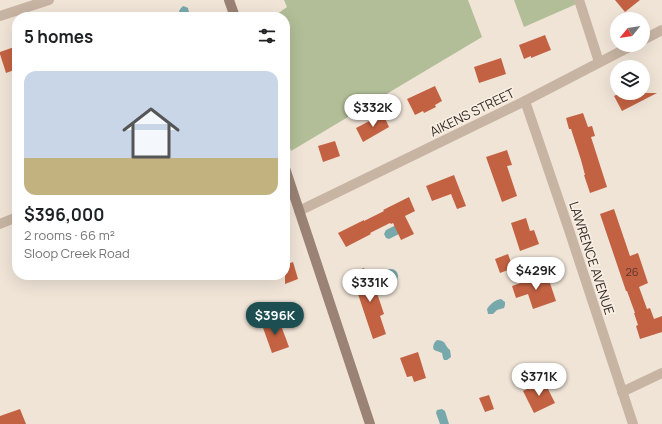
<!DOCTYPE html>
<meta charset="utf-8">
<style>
:root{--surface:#fff;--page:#f6f6f6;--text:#202124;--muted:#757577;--line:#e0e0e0;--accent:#1c4e52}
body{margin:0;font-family:Manrope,sans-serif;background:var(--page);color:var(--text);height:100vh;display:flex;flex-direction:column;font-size:15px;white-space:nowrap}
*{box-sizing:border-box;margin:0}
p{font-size:13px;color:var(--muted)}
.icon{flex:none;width:22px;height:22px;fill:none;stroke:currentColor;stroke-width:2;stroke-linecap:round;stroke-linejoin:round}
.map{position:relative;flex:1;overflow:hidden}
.sheet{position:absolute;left:12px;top:12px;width:278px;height:268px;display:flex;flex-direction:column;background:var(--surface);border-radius:16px;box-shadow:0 4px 16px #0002}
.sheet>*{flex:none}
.needle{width:26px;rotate:240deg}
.tools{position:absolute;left:610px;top:12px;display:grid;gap:8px}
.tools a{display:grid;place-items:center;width:40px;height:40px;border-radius:50%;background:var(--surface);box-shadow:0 4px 16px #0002;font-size:20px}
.price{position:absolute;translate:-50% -34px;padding:0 9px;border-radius:14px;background:#fff;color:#222;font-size:13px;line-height:26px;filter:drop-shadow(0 1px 2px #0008)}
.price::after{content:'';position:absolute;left:50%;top:24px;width:12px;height:9px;margin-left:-6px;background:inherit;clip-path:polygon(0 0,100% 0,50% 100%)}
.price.active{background:var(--accent);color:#fff}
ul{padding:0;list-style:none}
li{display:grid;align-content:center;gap:8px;height:212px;padding:0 12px}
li+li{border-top:1px solid var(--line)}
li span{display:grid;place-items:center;height:124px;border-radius:12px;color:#555}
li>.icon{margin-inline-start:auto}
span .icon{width:72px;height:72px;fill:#fffc;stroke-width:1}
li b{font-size:17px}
h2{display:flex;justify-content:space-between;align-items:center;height:48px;padding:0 12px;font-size:17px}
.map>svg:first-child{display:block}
</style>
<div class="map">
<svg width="662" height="424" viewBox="0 0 662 424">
<rect width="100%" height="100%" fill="#f0e4d7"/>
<g fill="#b1be97">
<path d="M284 0H468L482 37 291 151 285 133V17H273L287 7Z"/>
<path d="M514 0H581V2L524 27Z"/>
</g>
<g fill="#77a9ac">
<path d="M183 6 186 7 188 8 190 17H181L179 11 181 8Z"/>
<path d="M398 224 403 232 389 239 386 238 384 234 386 230Z"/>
<circle cx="391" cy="276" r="7"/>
<path d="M501 299 505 302V305L504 308 497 310 493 314H488L487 309C490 304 495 300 501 299Z"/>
<path d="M437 340C447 341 444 345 450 350L451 357 447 360H444L443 358 442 353 434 350C432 347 434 342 437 340Z"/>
<path d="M442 409 445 411 449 424H440L436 413 437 410Z"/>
</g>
<g fill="#c36242">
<path d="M615 0H640L625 12Z"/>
<path d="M545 35 551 50 531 58V56L524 59 519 45Z"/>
<path d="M17 46V69L6 73 0 54V52Z"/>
<path d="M501 58 506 74 479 83 474 67Z"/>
<path d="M435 86 442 101 435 105 436 107 424 113 423 111 415 115 407 99Z"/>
<path d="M620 93H657L622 111 614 96Z"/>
<path d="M583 113 588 127 592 126 595 136 591 137 607 187 590 193 584 175H585L581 160 571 129H569L566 118Z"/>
<path d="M383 114 389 127 363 142 356 128Z"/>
<path d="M335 141 340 156 323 162 318 146Z"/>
<path d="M507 150 512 165 507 166 517 196 502 202 486 157Z"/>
<path d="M454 175 466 206 457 209 451 194 432 201 426 186Z"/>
<path d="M409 197 415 211 405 216 414 234 401 240 393 223 391 224 390 223 370 233 371 234 346 247 338 233 364 220V221L384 211 383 210Z"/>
<path d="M614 209 630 256 638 253 648 283 639 287 647 309 650 308 654 319 662 316V332L640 339 636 326 638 325 634 313H635L627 291H626L600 214Z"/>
<path d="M526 218 530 231 534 230 539 244 520 251 511 223Z"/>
<path d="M508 254 513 268 500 273 495 259Z"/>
<path d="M293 262 298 279 285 284V265Z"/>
<path d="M364 268 371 288 375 287 384 314 380 316 386 334 373 339 351 273Z"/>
<path d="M547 274 556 301 533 309 528 294 516 298 512 286Z"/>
<path d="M279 320 289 347 272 353 262 325Z"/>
<path d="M418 352 426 378 414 382 412 376 407 377 400 358Z"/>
<path d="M544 381 555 403 534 413 523 391Z"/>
<path d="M489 395 494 409 485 412 479 398Z"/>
<path d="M20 409 26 424H0V416Z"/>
</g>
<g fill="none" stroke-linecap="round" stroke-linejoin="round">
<g stroke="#c7b4a3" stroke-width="10">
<path d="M579 0 599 62"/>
<path d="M0 16 49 0"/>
<path d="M643 40 662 30"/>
<path d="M525 101 568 227 633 424"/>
<path d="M299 211 525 101 633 45"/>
<path d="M0 224 17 217"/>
<path d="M622 392 662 373"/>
</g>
<g stroke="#9a8375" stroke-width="10">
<path d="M229 0 235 17"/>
<path d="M285 168 370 424"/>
</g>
</g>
<g text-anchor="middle" stroke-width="3.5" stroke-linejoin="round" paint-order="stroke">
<g font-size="11" fill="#56372c">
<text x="632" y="276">26</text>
</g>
<g font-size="13" fill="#322925" stroke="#f8eee2">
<text transform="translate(472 112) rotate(-26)" y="5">AIKENS STREET</text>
<text transform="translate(592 258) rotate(72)" y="5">LAWRENCE AVENUE</text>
</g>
</g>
</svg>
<div class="tools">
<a><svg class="needle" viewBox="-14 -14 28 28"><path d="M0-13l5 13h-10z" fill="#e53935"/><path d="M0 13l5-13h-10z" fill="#757577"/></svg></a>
<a><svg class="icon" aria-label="layers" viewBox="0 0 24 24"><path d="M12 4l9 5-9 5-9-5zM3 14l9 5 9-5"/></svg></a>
</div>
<b class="price" style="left:373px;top:128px">$332K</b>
<b class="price" style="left:536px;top:291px">$429K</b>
<b class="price" style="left:370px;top:303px">$331K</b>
<b class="price active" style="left:275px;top:336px">$396K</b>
<b class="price" style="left:539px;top:397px">$371K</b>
<section class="sheet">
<h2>5 homes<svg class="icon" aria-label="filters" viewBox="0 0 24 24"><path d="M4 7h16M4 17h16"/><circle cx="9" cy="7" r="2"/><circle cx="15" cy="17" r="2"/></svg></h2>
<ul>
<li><span style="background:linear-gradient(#c9d6e8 70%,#c2b280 0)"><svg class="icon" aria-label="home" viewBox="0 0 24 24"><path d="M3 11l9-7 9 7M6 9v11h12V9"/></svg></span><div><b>$396,000</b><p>2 rooms · 66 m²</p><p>Sloop Creek Road</p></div></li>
</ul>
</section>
</div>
